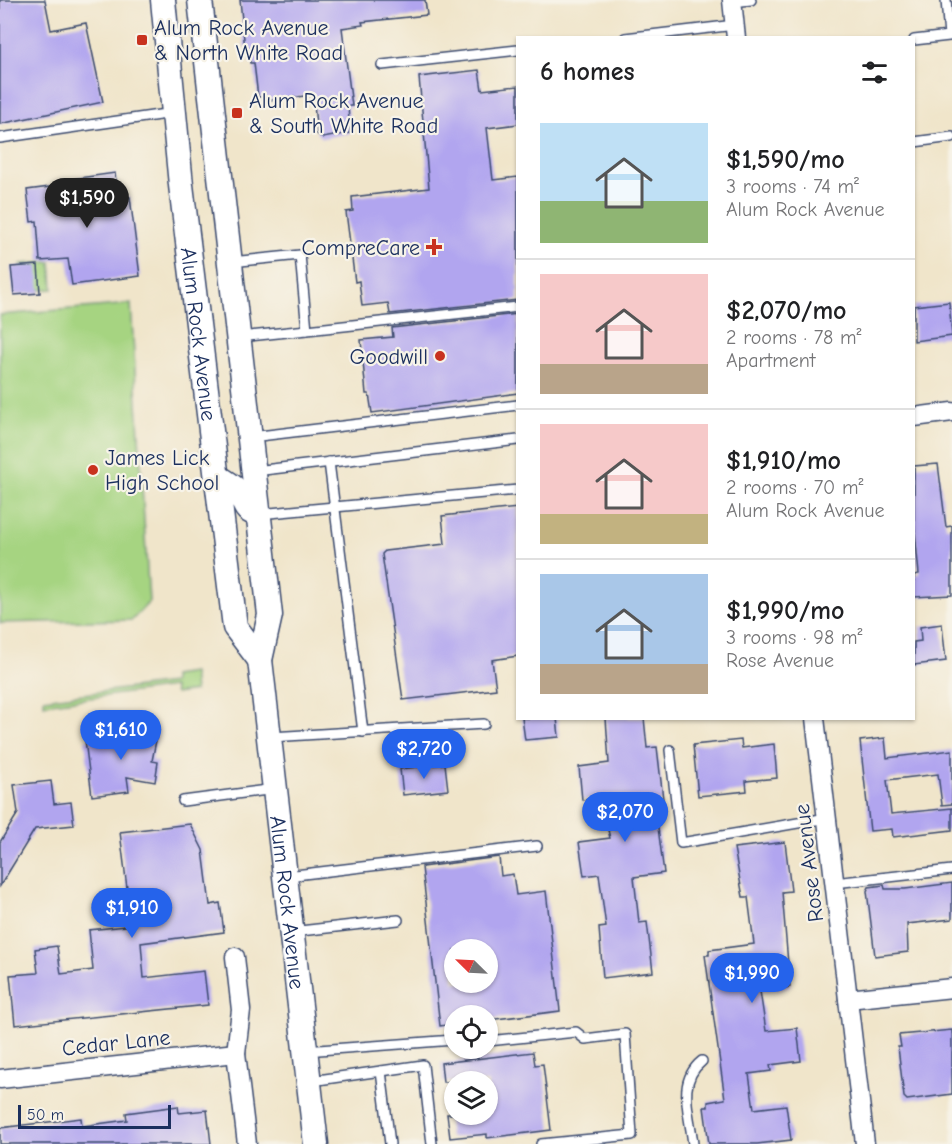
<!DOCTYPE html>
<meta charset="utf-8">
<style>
:root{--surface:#fff;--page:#f2f2f2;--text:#202124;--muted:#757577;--line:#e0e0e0;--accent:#2563eb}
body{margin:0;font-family:"Comic Neue",sans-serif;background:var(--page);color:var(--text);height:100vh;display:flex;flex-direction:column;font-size:22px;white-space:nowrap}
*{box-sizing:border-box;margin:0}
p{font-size:20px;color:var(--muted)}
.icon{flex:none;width:33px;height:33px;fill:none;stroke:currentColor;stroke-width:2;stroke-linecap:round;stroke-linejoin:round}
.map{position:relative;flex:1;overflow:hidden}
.sheet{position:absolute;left:516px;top:36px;width:399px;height:684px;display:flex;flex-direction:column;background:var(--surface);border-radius:0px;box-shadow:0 2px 4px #0004}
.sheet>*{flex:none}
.needle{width:39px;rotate:294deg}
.buttons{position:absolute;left:444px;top:939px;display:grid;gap:12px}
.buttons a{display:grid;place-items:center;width:54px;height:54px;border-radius:50%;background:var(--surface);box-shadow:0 2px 4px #0004;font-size:30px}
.scale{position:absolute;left:18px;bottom:15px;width:153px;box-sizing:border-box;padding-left:6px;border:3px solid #1b2f5e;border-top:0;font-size:16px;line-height:21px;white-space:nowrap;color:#1b2f5e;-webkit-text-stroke:4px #f7f3e8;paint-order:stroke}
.price{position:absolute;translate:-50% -51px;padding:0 14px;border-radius:21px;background:var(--accent);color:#fff;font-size:20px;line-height:39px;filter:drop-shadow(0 2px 3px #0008)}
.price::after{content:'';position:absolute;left:50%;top:36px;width:18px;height:14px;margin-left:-9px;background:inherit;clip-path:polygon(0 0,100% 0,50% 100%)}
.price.current{background:#222;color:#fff}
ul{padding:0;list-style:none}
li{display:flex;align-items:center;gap:18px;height:150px;padding:0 24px}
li+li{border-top:2px solid var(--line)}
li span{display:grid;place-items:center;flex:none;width:168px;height:120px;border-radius:0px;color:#555}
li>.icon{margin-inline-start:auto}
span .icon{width:72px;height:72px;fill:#fffc;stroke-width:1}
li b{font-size:26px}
h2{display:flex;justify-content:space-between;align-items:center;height:72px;padding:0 24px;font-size:26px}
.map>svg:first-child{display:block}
</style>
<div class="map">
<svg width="952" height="1144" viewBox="0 0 952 1144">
<rect width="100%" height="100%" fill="#f7f3e8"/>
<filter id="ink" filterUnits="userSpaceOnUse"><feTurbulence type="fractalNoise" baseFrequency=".0167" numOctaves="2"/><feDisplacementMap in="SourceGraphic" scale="12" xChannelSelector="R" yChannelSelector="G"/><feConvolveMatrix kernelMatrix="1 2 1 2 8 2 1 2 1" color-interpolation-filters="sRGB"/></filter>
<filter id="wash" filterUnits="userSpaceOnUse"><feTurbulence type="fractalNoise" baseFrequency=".008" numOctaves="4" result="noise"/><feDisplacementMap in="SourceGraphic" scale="24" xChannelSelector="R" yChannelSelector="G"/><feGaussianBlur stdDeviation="1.35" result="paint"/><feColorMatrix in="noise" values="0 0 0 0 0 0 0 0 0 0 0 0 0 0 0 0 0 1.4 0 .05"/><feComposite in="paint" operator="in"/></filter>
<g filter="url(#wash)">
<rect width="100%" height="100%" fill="#f0e5ca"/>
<g fill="#a6d481" stroke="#608270" stroke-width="1.5">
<path d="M51 262 53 289 24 291 21 264Z"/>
<path d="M131 304 149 602 132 620 0 623V315Z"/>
<path d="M193 673 195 691 175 694 173 687 44 704V699L173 683V676Z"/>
</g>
<g id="blocks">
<g fill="#b1a5ef" fill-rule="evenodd">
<path d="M0 0H45L51 30 86 23 103 102 0 124Z"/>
<path d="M240 0H425L427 15 362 22 363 25 342 28 352 106H348L350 133 323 138 317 134 313 95 263 101 262 97H258L254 63H250L248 48 245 49Z"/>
<path d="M479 70 482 90 518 86V124L487 128 493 180 518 177V300L390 314 388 303 362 306 359 281 355 282 346 212 353 211 352 197 429 188 419 77Z"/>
<path d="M115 173 118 199 130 197 140 276 72 285 68 259 40 261 37 221 31 222 27 190 65 185V180Z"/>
<path d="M38 265 40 293 14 295 11 267Z"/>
<path d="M949 302 952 336 914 341V306Z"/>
<path d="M518 314V393L372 413 369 394H366L361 340 393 337 392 328Z"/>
<path d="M938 464 946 527 952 526V595L914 597V575L919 574 914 522V466Z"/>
<path d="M518 508V656L492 660 496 689 403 700 382 554 385 551 445 544 442 516Z"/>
<path d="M942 624 946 661 914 665V642L921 641 920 627Z"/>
<path d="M522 718H557L559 737 525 740Z"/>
<path d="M606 718H644L647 748 657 747 663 799 655 805 664 873 634 877 639 923 647 922 653 972 603 978 599 928 606 927 599 874 584 876 579 842 610 838 608 830 614 829 612 797 582 800 579 767 609 763Z"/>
<path d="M158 730 152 761 158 762 155 782 127 777 129 791 92 796 85 740Z"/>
<path d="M885 738 887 758 952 750V804L942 805 938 774 887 780 891 814 952 808V830L893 837 892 829 870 831 860 741Z"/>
<path d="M741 740 742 748 774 744 777 778 746 781 747 791 698 796 693 745Z"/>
<path d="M445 764 448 790 403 795 400 769Z"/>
<path d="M51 781 54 804 71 802 74 825 35 829 0 886V842L18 813 14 785Z"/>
<path d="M190 824 203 850 210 905 220 903 224 932 141 943 144 978 204 971 208 1005 15 1025 10 975 38 973 35 949 57 946 61 974 93 970 89 930 135 925 131 888H127L120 832Z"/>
<path d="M785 842 791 891 782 892 790 987 760 991 766 1031 797 1028 801 1061 770 1065 771 1071 749 1074 754 1109 786 1105 791 1140 757 1144H709L704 1107H708V1102L725 1099 705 955H709V950L754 944 748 897H743L734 848Z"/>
<path d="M499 857 501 876 513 874 516 895 546 891 560 1011 488 1020V1016H454V1024L440 1026 422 867ZM454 950H488V982H454Z"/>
<path d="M952 883V919L907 924 908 952 875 956 867 891 869 887 884 885 885 889H905Z"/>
<path d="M952 1030V1094L907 1100 904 1097 898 1047H901L899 1035Z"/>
<path d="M533 1052 535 1065 543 1064 551 1130 487 1138V1134L450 1138 447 1114H488V1082H443L441 1063Z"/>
<path d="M178 1106 179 1113 207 1110 211 1144H0V1128L81 1118 82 1126 127 1120 126 1113Z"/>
</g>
</g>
</g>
<g filter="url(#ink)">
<use href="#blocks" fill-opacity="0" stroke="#3b4a6e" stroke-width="1.5"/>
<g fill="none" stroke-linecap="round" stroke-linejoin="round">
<defs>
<g id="lane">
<path d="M732 2 751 0"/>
<path d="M625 38 735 25"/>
<path d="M914 40 949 36 946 0"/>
<path d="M382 65 518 50"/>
<path d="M0 138 173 113"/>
<path d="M914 142 952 137"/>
<path d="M231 262 300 255 307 330 240 337"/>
<path d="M307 330 518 307"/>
<path d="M251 437 518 405"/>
<path d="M329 462 363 732"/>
<path d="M255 471 518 440"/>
<path d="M259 514 518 490"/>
<path d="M271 737 484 724"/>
<path d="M670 750 681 843 827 818"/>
<path d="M183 801 275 789"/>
<path d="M287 876 537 846"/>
<path d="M834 883 952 870"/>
<path d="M291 932 398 920"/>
<path d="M488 1041 576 1032 585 1039 625 1034 632 1135 541 1144"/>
<path d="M305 1051 454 1040"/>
<path d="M381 1071 390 1144"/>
<path d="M311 1081 423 1065 432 1144"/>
<path d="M693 1144C690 1114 676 1082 702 1061"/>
</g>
<g id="street">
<path d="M732 0 736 38"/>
<path d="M914 417 952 412"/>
<path d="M815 718 865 1144"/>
<path d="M235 957 241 1010 236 1053 247 1144"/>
<path d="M848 999 952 988"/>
<path d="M0 1079 236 1053"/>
</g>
<g id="secondary">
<path id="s1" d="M163 0 181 185 235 627 260 660"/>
<path id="s2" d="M200 0 270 615 260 660 316 1144"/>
<path d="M218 477C224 481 234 486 238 492 246 503 243 512 259 514"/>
</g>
</defs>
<use href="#lane" stroke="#3b4a6e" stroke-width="12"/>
<use href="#street" stroke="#3b4a6e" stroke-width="21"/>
<use href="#secondary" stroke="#3b4a6e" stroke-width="27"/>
<use href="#lane" stroke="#fff" stroke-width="9"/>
<use href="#street" stroke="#fff" stroke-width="18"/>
<use href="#secondary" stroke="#fff" stroke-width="24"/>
</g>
</g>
<g fill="#c8321e" stroke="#f7f3e8" stroke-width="2">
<rect x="136" y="34" width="12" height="12" rx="3"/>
<rect x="231" y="107" width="12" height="12" rx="3"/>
<path d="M431 238h6v6h6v6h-6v6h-6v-6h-6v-6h6z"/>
<circle cx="440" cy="356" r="6"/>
<circle cx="93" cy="470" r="6"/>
</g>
<g text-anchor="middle" stroke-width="4.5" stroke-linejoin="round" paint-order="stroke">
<g font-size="22" fill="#1b2f5e" stroke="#f7f3e8" text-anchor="start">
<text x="154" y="35">Alum Rock Avenue<tspan x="154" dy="25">&amp; North White Road</tspan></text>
<text x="249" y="108">Alum Rock Avenue<tspan x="249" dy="25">&amp; South White Road</tspan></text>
<text x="420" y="255" text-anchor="end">CompreCare</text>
<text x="428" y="364" text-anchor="end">Goodwill</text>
<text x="105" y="465">James Lick<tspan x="105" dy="25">High School</tspan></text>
</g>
<g font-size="22" fill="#1b2f5e" stroke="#f7f3e8">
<text dy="8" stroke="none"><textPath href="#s1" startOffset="336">Alum Rock Avenue</textPath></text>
<text transform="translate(808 863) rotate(-97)" y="8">Rose Avenue</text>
<text dy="8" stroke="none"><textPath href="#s2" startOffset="909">Alum Rock Avenue</textPath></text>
<text transform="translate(116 1042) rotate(-6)" y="8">Cedar Lane</text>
</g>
</g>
</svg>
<div class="buttons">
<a><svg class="needle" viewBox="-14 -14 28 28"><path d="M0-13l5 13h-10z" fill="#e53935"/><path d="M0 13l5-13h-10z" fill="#757577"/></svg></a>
<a><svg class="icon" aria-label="locate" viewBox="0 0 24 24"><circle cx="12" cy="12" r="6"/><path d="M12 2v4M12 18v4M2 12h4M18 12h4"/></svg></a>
<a><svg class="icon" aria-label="layers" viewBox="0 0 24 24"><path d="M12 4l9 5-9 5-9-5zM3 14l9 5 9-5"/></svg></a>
</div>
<div class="scale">50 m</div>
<b class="price current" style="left:87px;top:229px">$1,590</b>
<b class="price" style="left:121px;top:761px">$1,610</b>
<b class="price" style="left:424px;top:780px">$2,720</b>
<b class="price" style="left:625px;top:843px">$2,070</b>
<b class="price" style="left:132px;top:939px">$1,910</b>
<b class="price" style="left:752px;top:1004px">$1,990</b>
<section class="sheet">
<h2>6 homes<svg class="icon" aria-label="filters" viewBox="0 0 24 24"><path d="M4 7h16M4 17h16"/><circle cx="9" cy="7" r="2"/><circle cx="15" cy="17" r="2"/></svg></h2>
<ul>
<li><span style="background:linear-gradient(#bfe0f5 65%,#8fb573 0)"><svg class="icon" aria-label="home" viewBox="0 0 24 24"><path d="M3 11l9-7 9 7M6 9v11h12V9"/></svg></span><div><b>$1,590/mo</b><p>3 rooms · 74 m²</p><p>Alum Rock Avenue</p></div></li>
<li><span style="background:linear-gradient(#f6c9c9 75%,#b9a48a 0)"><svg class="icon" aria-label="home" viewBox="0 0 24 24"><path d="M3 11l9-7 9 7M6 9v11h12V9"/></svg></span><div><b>$2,070/mo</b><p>2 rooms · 78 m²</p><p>Apartment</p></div></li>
<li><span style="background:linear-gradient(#f6c9c9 75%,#c2b280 0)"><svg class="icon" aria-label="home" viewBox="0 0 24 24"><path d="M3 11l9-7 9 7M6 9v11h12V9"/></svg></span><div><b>$1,910/mo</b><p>2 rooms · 70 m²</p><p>Alum Rock Avenue</p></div></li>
<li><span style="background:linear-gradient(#a9c7e8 75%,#b9a48a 0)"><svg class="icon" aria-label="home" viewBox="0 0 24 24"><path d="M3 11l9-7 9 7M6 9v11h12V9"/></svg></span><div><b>$1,990/mo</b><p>3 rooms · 98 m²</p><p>Rose Avenue</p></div></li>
</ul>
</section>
</div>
